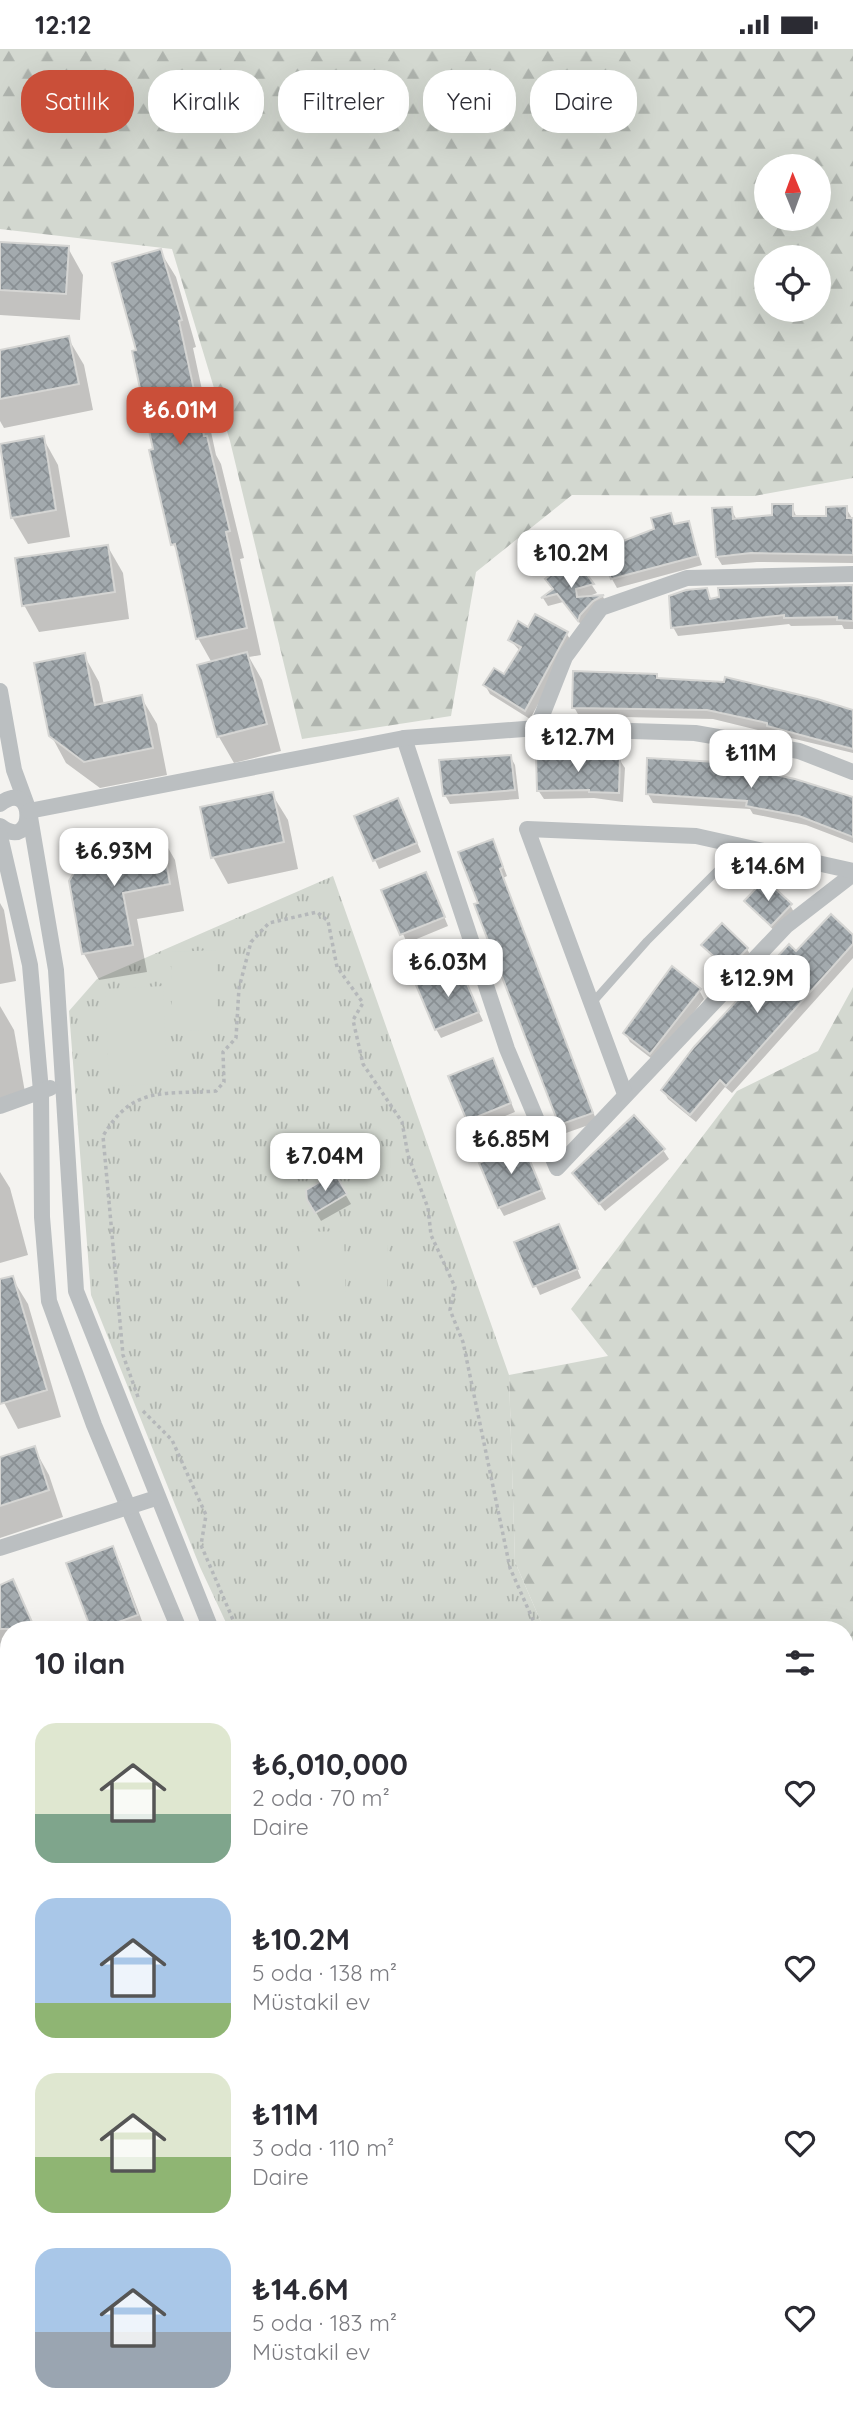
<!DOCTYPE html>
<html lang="tr">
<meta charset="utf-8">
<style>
:root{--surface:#fff;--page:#f7f7f7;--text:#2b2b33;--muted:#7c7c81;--accent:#ca4f39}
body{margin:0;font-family:Quicksand,sans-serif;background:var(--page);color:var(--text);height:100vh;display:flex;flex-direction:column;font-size:26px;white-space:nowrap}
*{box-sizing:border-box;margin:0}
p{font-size:23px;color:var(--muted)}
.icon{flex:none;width:38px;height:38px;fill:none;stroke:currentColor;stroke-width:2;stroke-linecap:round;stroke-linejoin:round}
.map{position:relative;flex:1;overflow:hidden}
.drawer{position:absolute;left:0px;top:1572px;width:854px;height:800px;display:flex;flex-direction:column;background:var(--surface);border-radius:28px 28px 0 0;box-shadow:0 7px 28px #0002}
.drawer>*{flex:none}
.hud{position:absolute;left:21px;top:21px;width:812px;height:63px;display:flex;gap:14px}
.needle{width:46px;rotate:359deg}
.buttons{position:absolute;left:754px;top:105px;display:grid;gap:14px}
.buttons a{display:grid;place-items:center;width:77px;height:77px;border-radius:50%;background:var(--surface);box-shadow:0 7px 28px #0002;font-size:35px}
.price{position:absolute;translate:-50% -60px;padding:0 16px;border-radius:14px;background:#fff;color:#222;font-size:23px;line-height:46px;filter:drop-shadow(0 2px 4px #0008)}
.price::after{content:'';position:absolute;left:50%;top:42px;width:21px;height:16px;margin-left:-10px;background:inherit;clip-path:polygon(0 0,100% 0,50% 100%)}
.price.on{background:var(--accent);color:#fff}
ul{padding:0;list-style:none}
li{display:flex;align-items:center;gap:21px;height:175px;padding:0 35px}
li span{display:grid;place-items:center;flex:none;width:196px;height:140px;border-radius:21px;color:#555}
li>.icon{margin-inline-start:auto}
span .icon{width:84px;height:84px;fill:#fffc;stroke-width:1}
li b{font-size:30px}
h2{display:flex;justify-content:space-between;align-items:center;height:84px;padding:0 35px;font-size:30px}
.chip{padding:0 24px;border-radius:28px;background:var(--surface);box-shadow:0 7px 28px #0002;font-size:24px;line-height:63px}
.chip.on{background:var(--accent);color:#fff}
.status{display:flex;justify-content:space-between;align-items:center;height:49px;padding:0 35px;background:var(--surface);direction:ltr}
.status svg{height:19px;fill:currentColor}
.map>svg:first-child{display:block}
</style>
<div class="status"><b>12:12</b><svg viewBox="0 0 49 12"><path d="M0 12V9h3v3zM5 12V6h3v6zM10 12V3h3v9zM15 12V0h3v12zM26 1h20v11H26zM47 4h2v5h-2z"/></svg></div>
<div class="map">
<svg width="853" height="2370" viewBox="0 0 853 2370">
<defs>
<pattern id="grass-dots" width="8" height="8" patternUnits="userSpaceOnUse" patternTransform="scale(1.75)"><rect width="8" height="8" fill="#d3d8d0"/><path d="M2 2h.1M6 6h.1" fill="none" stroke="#afb4ae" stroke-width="1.8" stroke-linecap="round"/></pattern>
<pattern id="forest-firs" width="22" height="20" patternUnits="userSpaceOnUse" patternTransform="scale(1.75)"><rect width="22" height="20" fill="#d3d8d0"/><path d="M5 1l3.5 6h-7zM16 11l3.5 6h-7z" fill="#afb4ae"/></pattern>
<pattern id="park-tufts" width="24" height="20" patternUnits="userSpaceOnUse" patternTransform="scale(1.75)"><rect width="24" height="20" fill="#d3d8d0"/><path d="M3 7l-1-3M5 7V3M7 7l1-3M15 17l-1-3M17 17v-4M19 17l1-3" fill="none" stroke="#afb4ae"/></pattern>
<pattern id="building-cross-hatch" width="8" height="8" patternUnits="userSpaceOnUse" patternTransform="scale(1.75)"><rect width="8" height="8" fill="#a3aaae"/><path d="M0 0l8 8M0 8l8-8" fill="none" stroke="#898f93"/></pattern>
</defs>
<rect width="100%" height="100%" fill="#f4f3f0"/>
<g fill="url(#grass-dots)">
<path d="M0 2173 9 2176V2283L0 2279Z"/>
<path d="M189 2363H275L294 2370H203Z"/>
</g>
<g fill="url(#forest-firs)" fill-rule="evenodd">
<path d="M0 0H853V429L754 447 572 446 476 523 451 667 302 690 230 392 172 200 0 180ZM766 117H819V170H766ZM766 208H819V261H766Z"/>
<path d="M853 938V1762H845V1580H544L515 1513 509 1326 608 1307 571 1260 737 1042 818 1002Z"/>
</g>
<path fill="url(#park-tufts)" d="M333 827 509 1326 515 1513 544 1580H229L200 1518 91 1246 69 962 97 930Z"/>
<g fill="#d3d8d0">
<path d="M216 901 218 981 172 982 171 903Z"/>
<path d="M163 937 167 1035 109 1037 105 940Z"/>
<path d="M344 1182 346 1261 301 1262 299 1183Z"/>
<path d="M356 1194H388L387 1246H355Z"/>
</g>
<g fill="#0003">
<path d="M0 194 68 199 83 226 80 271 0 266Z"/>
<path d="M160 202 176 228 196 298 193 299 216 406 221 415 244 509 240 510 261 606 249 608 262 631 281 702 234 714 219 688 200 618 212 614 198 589 180 507 173 495 139 302Z"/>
<path d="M68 289 84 316 93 361 4 379 0 372V303Z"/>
<path d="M43 389 58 416 70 488 28 495 12 468 0 397Z"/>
<path d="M792 457 797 469 828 468 846 459 853 471V514L757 513 722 516 717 508 731 460 737 471 774 468Z"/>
<path d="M670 466 676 477 688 474 702 516 617 539 612 530 619 496 656 481Z"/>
<path d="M108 498 123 524 129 570 39 583 24 556Z"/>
<path d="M581 520 597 544 582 550 603 548 608 556 583 578 563 553 548 557 543 549Z"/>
<path d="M853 539V580H844L842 576 791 577 789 575 678 587 673 578 706 541 711 550Z"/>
<path d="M529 581 566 584 572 593 530 670 490 645 485 636 505 627 521 603 510 591Z"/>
<path d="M84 606 99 633 104 656 141 648 157 675 167 726 100 739 66 714 51 686Z"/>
<path d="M656 627 659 631 853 663V704L713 670 579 667 574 658Z"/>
<path d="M510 707 515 716 519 750 450 755 445 746Z"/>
<path d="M619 710 625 719 623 753 594 749 544 750 538 741Z"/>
<path d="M735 719 853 750V794L806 776 753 765 750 760 653 754 648 745Z"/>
<path d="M272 745 288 771 298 820 228 835 213 808Z"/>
<path d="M403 760 421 803 379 820 356 768Z"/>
<path d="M160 785 175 811 184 862 137 870 147 923 99 931 84 905Z"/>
<path d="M497 801 507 827 503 829 597 1073 566 1084 477 856 480 855Z"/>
<path d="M430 834 448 877 407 894 384 842Z"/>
<path d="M747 852 790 856 795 865 777 885Z"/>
<path d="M0 854 4 861 16 932 0 935Z"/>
<path d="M853 889V909L732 1044 725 1038 696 1073 668 1050 662 1039 789 897 796 904Z"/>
<path d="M703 896 747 900 752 909 733 928Z"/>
<path d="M459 920 483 972 441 989 436 980Z"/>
<path d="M699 941 704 950 656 1013 630 993 625 984Z"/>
<path d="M0 957 14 981 26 1049 0 1054Z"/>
<path d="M497 1019 515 1063 473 1080 468 1071Z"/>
<path d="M523 1098 546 1150 504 1167 499 1158Z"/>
<path d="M663 1101 669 1110 605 1162 575 1124Z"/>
<path d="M0 1123 10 1139 28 1206 0 1214Z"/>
<path d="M334 1126 351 1155 321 1172 309 1151Z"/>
<path d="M563 1186 581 1229 540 1246 517 1194Z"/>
<path d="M12 1229 28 1255 61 1368 18 1380 0 1346V1232Z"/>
<path d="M34 1399 49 1426 63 1468 0 1489V1410Z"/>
<path d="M112 1499 120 1513 145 1580H93L69 1515Z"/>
<path d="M13 1532 36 1580H9V1632L0 1612V1538Z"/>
</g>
<g fill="url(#building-cross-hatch)" stroke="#d5d5d3" stroke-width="2">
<path d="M0 193 69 197 66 245 0 241Z"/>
<path d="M161 200 182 271 179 272 204 387H207L230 482 226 483 247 579 196 590 175 495 171 496 149 401 153 400 132 302 136 301 112 214Z"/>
<path d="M69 287 79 335 0 350V301Z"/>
<path d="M44 387 56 461 11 469 0 395Z"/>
<path d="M772 455H793V467H826V458L847 457V469H853V506L751 504 716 508 712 459 732 458 733 470 772 466Z"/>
<path d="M671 464 674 475 689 472 698 507 611 530 595 491 614 483 618 494 654 480 651 469Z"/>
<path d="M108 496 115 543 22 557 15 509Z"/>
<path d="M562 517 569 527 581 518 594 535 576 540 577 548 604 546 593 552 580 566 578 572 557 545 541 549 553 540 545 530Z"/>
<path d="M853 536V572L837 571V568L784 569V566L671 579 669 547 686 541 707 539 710 550 719 548 718 539Z"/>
<path d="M535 565 568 583 525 662 483 636 494 619 504 625 521 598 508 591 518 572 528 578Z"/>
<path d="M247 603 267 675 217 688 197 616Z"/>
<path d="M85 604 95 656 142 646 153 699 84 713 49 687 34 614Z"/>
<path d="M573 622 657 625V629L724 633 725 628 817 650 853 661V700L767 677V674L707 661 572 659Z"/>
<path d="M511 706 515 741 443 747 439 711Z"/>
<path d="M536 706 620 708 619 744 589 743V741L537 742Z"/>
<path d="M647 709 734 714V717L795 730 853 748V788L799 767 746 757 747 752 646 745Z"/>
<path d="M273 743 284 793 211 809 200 758Z"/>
<path d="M398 749 417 794 373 812 354 767Z"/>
<path d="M161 783 170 835 123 844 133 896 82 905 69 832 91 795Z"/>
<path d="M493 790 503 818 500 820 593 1064 559 1076 474 855 478 854 458 803Z"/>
<path d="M426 823 445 868 400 886 381 841Z"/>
<path d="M765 830 792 855 771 877 744 852Z"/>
<path d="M831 865 853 886V895L726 1037 720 1031 690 1066 661 1041 694 998 789 895 796 902Z"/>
<path d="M722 874 748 899 728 920 701 896Z"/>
<path d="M672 917 701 940 650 1005 623 984Z"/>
<path d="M460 918 479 963 435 981 416 936Z"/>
<path d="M493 1009 511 1054 467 1072 448 1027Z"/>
<path d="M634 1066 665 1100 599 1155 572 1124Z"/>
<path d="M523 1095 542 1141 498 1159 479 1114Z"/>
<path d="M335 1124 347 1145 315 1164 307 1151 306 1141Z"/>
<path d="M559 1175 578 1220 533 1238 514 1193Z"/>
<path d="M13 1227 47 1341 0 1355V1230Z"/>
<path d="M35 1397 49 1441 0 1457V1408Z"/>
<path d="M113 1497 138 1566 99 1580H91L66 1514Z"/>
<path d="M13 1530 35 1580H0V1536Z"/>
</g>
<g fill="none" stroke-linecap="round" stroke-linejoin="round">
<g stroke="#b5b8ba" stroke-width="3.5" stroke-dasharray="3.5 3.5" stroke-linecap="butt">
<path d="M138 1348 123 1306 103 1087C133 1036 163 1046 216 1042L224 1033 223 1003 236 989 239 939 251 893 269 874 317 863 328 872 337 918 363 954 353 971 363 1015 402 1073 408 1106 428 1159 431 1186 455 1238 450 1261 463 1293 510 1519 537 1580"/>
<path d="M143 1362 172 1391 206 1466 201 1496 237 1580"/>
<path d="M0 2108 9 2107"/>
</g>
<path stroke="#bbbfc1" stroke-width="8" d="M592 954 647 892 742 797"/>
<g stroke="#bbbfc1" stroke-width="16">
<path d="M0 642 14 721 29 762 56 921 76 1242 211 1580"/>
<path d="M537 679 565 608 601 559 687 529 853 525"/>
<path d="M404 689 507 1000 557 1119 786 877 853 825"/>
<path d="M0 755C36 727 37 805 0 777"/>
<path d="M29 762 404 689 537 679 695 684 799 702 853 723"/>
<path d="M0 787 30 916 41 1042 42 1168 49 1252 94 1376 179 1580"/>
<path d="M625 1045 527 780 696 787 853 822"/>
<path d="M0 1057 50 1039"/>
<path d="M0 1499 156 1449"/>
<path d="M0 1756 9 1777"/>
<path d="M845 1784H853"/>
<path d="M0 1939 9 1936"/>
<path d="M845 2051 853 2052"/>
<path d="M17 2370 23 2362"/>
</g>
<g stroke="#cfd4d6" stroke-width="30">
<path d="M0 2151 9 2155"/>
<path d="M0 2311 9 2314"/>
<path d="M0 2347 9 2351"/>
<path d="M37 2362 54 2370"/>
<path d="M125 2362 143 2370"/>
</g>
</g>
</svg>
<div class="buttons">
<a><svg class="needle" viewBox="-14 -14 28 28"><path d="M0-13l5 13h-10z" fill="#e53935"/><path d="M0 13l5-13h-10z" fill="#7c7c81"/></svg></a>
<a><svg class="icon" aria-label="locate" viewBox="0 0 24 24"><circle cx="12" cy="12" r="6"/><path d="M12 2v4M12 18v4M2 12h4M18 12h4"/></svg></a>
</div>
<b class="price on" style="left:180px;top:398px">₺6.01M</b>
<b class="price" style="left:571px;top:541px">₺10.2M</b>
<b class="price" style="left:578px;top:725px">₺12.7M</b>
<b class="price" style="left:751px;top:741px">₺11M</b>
<b class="price" style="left:114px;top:839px">₺6.93M</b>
<b class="price" style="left:768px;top:854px">₺14.6M</b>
<b class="price" style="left:448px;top:950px">₺6.03M</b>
<b class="price" style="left:757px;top:966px">₺12.9M</b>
<b class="price" style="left:511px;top:1127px">₺6.85M</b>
<b class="price" style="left:325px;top:1144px">₺7.04M</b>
<div class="hud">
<a class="chip on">Satılık</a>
<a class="chip">Kiralık</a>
<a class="chip">Filtreler</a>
<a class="chip">Yeni</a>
<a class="chip">Daire</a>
</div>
<section class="drawer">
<h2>10 ilan<svg class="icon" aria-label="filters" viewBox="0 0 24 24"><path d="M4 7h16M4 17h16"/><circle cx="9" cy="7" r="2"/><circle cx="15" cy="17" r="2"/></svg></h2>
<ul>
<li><span style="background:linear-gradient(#dfe7d0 65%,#7fa58c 0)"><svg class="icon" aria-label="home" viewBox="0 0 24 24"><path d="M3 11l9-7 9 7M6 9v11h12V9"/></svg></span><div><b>₺6,010,000</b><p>2 oda · 70 m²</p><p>Daire</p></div><svg class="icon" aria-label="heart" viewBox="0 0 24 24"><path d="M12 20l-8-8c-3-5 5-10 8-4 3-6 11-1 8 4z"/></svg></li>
<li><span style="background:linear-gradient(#a9c7e8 75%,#8fb573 0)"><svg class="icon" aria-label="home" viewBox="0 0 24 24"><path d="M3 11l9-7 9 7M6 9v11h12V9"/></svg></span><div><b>₺10.2M</b><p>5 oda · 138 m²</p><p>Müstakil ev</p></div><svg class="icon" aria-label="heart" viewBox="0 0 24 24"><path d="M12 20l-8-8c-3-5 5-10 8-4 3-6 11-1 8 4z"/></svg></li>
<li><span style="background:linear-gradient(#dfe7d0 60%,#8fb573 0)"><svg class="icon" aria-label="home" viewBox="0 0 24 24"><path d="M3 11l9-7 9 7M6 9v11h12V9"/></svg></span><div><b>₺11M</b><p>3 oda · 110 m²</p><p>Daire</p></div><svg class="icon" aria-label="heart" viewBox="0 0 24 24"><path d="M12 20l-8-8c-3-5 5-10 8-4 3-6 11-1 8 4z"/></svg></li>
<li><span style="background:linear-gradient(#a9c7e8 60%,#9aa5b1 0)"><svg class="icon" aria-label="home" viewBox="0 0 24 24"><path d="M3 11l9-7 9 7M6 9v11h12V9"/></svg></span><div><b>₺14.6M</b><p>5 oda · 183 m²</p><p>Müstakil ev</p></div><svg class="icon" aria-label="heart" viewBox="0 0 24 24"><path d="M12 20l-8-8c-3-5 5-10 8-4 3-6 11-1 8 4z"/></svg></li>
</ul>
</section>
</div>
